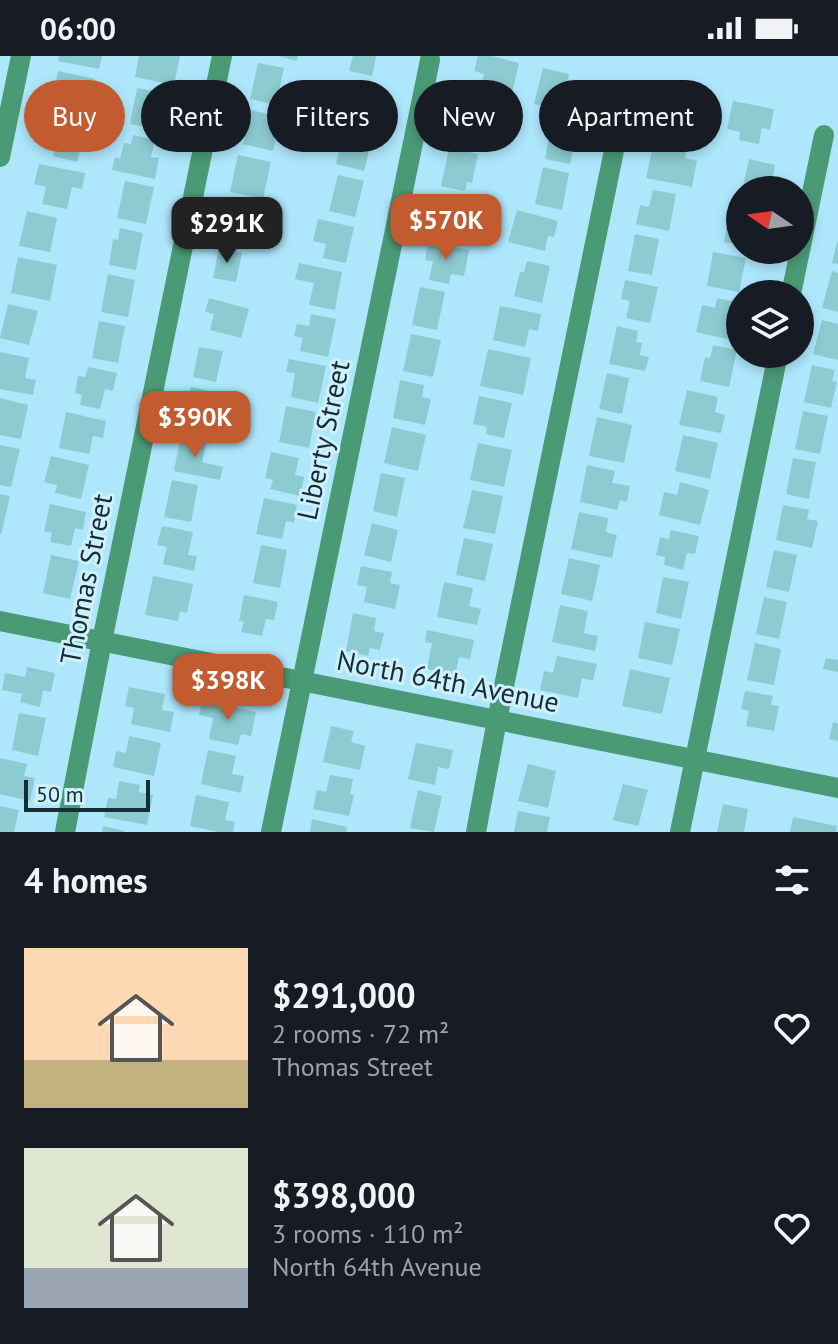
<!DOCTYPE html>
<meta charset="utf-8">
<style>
:root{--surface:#171b24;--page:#20242c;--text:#f1f3f6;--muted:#9ea1a6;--accent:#c25b2f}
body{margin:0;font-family:"PT Sans",sans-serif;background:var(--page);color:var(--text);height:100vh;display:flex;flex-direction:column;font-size:30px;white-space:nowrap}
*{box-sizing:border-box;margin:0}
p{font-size:26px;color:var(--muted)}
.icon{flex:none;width:44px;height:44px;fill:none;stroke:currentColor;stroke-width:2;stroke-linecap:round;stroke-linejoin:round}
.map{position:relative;height:776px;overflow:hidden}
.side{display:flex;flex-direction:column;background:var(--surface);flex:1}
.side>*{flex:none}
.guide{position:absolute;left:24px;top:24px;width:790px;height:72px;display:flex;gap:16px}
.needle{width:52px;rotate:283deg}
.buttons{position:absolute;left:726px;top:120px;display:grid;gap:16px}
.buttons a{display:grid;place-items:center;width:88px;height:88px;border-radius:50%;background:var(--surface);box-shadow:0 4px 12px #0003;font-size:40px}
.scale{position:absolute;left:24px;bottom:20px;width:126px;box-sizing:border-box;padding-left:8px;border:4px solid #162d35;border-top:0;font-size:22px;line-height:28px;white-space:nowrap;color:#162d35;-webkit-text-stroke:6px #cff0fd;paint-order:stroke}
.price{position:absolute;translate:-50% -68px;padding:0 18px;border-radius:16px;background:var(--accent);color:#fff;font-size:26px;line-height:52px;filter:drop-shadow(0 2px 4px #0008)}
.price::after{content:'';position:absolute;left:50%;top:48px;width:24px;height:18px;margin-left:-12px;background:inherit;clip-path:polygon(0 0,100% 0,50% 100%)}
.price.on{background:#222;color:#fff}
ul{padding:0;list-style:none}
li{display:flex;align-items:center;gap:24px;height:200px;padding:0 24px}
li span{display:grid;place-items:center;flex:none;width:224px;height:160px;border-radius:0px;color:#555}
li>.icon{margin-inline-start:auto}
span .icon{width:96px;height:96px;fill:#fffc;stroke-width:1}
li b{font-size:34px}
h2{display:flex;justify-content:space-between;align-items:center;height:96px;padding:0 24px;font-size:34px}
.chip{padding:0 28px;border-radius:36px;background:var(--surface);box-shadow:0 4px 12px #0003;font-size:28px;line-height:72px}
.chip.on{background:var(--accent);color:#fff}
.status{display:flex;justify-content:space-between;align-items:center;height:56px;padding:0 40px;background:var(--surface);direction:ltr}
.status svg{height:22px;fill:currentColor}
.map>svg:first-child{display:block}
</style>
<div class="status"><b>06:00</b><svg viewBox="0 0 49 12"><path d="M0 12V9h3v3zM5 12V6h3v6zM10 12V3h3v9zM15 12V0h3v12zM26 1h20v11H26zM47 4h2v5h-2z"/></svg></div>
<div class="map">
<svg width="838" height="776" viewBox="0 0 838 776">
<rect width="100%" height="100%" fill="#aee7fc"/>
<g fill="#8ccbd1">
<path d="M59 0H102L99 13 58 5Z"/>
<path d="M139 0H180L174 29 135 21Z"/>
<path d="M278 0H298L297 5Z"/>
<path d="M353 0H376L372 20 349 15Z"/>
<path d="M478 0H492L519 7 511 41 480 34 484 18 474 15Z"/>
<path d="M258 7 284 12 276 49 250 43Z"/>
<path d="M543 12 569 18 560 54 534 48Z"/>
<path d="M58 15 95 23 87 60 62 55 66 38 54 35Z"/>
<path d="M356 26 382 31 374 68 349 63Z"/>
<path d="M137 32 165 37 161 55 171 57 167 75 130 68Z"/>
<path d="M673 40 713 48 706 84 675 78 679 60 670 58Z"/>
<path d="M733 45 774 53 770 74 762 72 759 88 739 84 740 76 727 73Z"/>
<path d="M457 46 482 51 477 77 487 79 484 90 450 83Z"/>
<path d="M251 54 281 61 273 95 243 88Z"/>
<path d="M49 61 86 70 77 106 53 100 56 85 44 81Z"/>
<path d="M552 65 578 71 570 108 545 103Z"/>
<path d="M344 72 373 79 364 115 336 108Z"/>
<path d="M133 79 155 84 151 101 159 102 155 123 112 114 115 101 120 103 124 87 131 88Z"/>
<path d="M654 85 687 91 685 102 697 105 692 131 646 122Z"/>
<path d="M449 92 478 98 472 127 467 126 465 135 441 130Z"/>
<path d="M238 99 271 106 263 143 230 136Z"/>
<path d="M749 103 775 109 770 134H742Z"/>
<path d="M39 108 85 117 82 133 72 131 67 153 42 148 46 131 34 128Z"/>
<path d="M543 111 569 117 562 154 535 148Z"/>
<path d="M338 119 364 125 355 161 329 155Z"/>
<path d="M125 125 154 131 146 168 117 162Z"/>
<path d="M653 134 676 138 669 175 636 168 640 149 649 151Z"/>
<path d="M439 138 471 145 463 183 431 176Z"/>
<path d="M237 148 264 154 256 189 221 182 225 164 233 166Z"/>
<path d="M732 148 740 150V189L724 186Z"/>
<path d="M517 154 558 165 554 181 548 180 545 195 508 186Z"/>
<path d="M27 155 57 162 50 196 19 190Z"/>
<path d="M318 163 354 171 346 207 323 202 326 188 313 185Z"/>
<path d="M120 172 143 177 136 214 109 209 113 183 118 184Z"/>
<path d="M635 178 659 183 652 219 628 215Z"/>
<path d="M428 186 469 194 464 220 451 218 449 228 429 224 433 205 425 204Z"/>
<path d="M837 186H838V208L832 207Z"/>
<path d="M219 192 242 197 236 226 213 222Z"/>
<path d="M713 196 746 202 739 236 707 230Z"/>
<path d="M18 201 57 209 50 245 11 237Z"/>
<path d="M527 205 550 210 542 247 514 240 520 216H524Z"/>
<path d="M299 207 342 216 335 254 309 249 314 227 295 223Z"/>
<path d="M832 215 838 217V256L822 252Z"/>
<path d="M108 218 135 224 128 261 101 256Z"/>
<path d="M625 224 658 231 650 267 626 262 630 245 621 243Z"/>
<path d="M420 231 445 236 437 274 412 269Z"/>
<path d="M209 242 249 253 241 282 210 274 214 258 205 256Z"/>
<path d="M717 242 740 247V266L735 265 731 284 696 276 702 249 715 252Z"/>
<path d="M8 248 38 255 29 289 0 282Z"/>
<path d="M500 250 541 258 538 275 529 273 525 291 493 284Z"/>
<path d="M311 258 336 263 328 301 300 295 303 282 294 280 297 268 309 270Z"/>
<path d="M822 264 838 268V304L813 298Z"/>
<path d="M99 265 125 270 118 307 92 302Z"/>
<path d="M617 270 638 275 636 286 642 287 640 299 649 301 645 315 609 308Z"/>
<path d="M411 278 441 284 433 321 403 315Z"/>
<path d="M713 289 737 294 729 331 700 325 705 301 710 302Z"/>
<path d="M199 291 223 295 216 326 193 321Z"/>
<path d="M488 293 531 302 523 339 480 330Z"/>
<path d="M0 296 29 302 25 322 36 324 33 339 0 333Z"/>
<path d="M289 303 326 310 318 347 291 341 295 317 286 316Z"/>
<path d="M812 309 835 314 832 325 837 326 831 352 804 346Z"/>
<path d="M88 311 117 317 113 335 105 333 100 353 80 349 82 339 75 337 78 320 85 321Z"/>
<path d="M607 317 629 322 622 358 599 353Z"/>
<path d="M400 324 424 329 422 341 431 343 425 369 393 362Z"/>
<path d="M191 331 214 336 212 346 217 347 211 376 183 369Z"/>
<path d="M687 334 718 341 715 356 725 359 721 377 679 369Z"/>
<path d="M479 340 512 347 504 382 486 378 487 371 473 368Z"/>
<path d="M0 342 28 349 21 383 0 379Z"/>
<path d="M286 350 316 356 309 392 279 386Z"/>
<path d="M803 355 828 360 820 398 795 393Z"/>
<path d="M66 356 106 365 103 382 93 380 89 398 59 392Z"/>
<path d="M597 361 632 369 624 407 589 400Z"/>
<path d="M392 371 426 379 418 415 384 407Z"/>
<path d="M181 378 207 383 202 406 223 411 220 424 174 415Z"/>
<path d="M683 379 718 387 710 423 675 415Z"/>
<path d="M478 387 512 394 504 431 470 424Z"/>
<path d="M0 389 20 393 11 431 0 429Z"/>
<path d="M271 396 299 402 295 419 304 421 300 440 270 433 273 424 265 422Z"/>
<path d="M51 400 89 409 81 443 55 437 57 429 44 426Z"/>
<path d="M793 402 816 406 809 443 786 438Z"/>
<path d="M587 409 615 415 612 427 630 430 627 446 620 444 617 454 580 446Z"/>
<path d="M381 417 405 422 397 461 373 455Z"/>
<path d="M172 424 198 429 191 466 164 461Z"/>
<path d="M680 426 709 434 700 469 659 459 664 436 677 439Z"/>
<path d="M472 434 503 440 495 478 463 472Z"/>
<path d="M0 438 10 440 1 479 0 478Z"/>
<path d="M264 442 297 449 294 467 286 465 282 483 256 478Z"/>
<path d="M50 448 86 456 83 474 75 472 71 490 50 486 52 477 44 475Z"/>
<path d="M783 449 809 454 807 463 818 465 812 492 776 484Z"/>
<path d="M579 456 608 462 606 476 617 479 612 502 571 493Z"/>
<path d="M372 467 398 474 391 506 364 499Z"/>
<path d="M162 470 193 476 188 499 197 500 194 515 163 508 167 491 157 489Z"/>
<path d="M671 474 699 480 695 498 687 497 683 514 664 509 665 501 656 499 660 481 669 483Z"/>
<path d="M464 482 493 488 485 525 456 519Z"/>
<path d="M261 489 287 494 280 532 253 527Z"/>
<path d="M774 494 797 499 789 536 766 531Z"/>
<path d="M51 499 79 505 70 543 43 537Z"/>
<path d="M569 502 600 509 592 545 561 538Z"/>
<path d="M361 510 392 516 390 527 400 529 395 553 364 546 367 531 357 529Z"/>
<path d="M153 520 193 528 187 557 180 555 178 565 145 559Z"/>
<path d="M663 521 689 526 681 563 656 557Z"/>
<path d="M444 526 473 532 469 550 481 553 477 569 437 561Z"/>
<path d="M244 539 278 546 274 564 266 563 262 580 241 576 244 566 239 565Z"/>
<path d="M764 541 787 546 779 583 756 578Z"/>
<path d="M560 549 588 555 584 577 598 580 595 595 552 586Z"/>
<path d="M353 557 376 562 374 575 384 577 380 594 370 592 368 600 346 595Z"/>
<path d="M645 566 680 573 672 609 638 602Z"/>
<path d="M427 574 474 584 470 603 459 601 455 619 427 613 432 587 425 586Z"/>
<path d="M755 587 781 593 774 629 747 624Z"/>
<path d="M557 600 597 608 593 625 582 622 578 642 540 634 544 615 553 617Z"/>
<path d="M826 602 838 604V616L823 613Z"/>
<path d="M27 611 55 617 51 636 43 634 40 651 20 646 22 638 2 634 5 617 25 621Z"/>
<path d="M630 613 670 622 662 658 622 650Z"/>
<path d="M129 631 165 638 162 654 174 656 170 676 131 668 134 652 125 650Z"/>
<path d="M745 635 773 640 771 649 779 650 774 675 746 670 749 655 741 653Z"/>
<path d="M202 645 256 656 251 680 241 678 238 689 209 683 213 662 199 659Z"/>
<path d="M19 657 46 662 38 700 12 694Z"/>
<path d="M833 666 838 667V685L829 683Z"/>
<path d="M331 670 354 675 351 686 365 690 360 714 323 706Z"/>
<path d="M129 680 161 687 154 720 113 711 116 695 126 697Z"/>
<path d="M416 687 453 694 449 713 438 711 435 729 408 723Z"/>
<path d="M208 694 236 700 232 718 244 720 241 737 201 728Z"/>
<path d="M0 702 27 708 24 720 35 722 30 745 0 738Z"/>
<path d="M528 708 556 715 548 752 518 745Z"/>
<path d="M330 719 353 723 350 738 354 739 349 760 313 753 317 734 326 736Z"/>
<path d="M119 725 140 729 139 736 153 739 147 769 104 761 108 742 116 743Z"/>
<path d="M623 728 648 734 638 770 613 764Z"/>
<path d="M418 734 442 740 434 776 410 772Z"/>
<path d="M196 739 229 746 225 764 235 766 233 776H218L190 770Z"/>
<path d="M723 748 748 753 744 776H717Z"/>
<path d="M0 750 19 754 14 776H0Z"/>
<path d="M518 755 550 761 547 776H514Z"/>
<path d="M793 761 837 770 836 776H790Z"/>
<path d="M312 763 347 771 346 776H310Z"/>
<path d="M103 770 124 775V776H102Z"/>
</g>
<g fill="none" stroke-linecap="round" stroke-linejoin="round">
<g stroke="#4b9a76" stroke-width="20">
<path d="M0 101 21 0"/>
<path d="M791 238 824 79"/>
<path d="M0 565 838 732"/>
<path d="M65 776 102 585 222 0"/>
<path d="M271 776 430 4"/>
<path d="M476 776 497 664 625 41"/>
<path d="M680 776 778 298"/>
</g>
</g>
<g text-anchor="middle" stroke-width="6" stroke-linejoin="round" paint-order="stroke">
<g font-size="28" fill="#162d35" stroke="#cff0fd">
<text transform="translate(323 384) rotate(-78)" y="10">Liberty Street</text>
<text transform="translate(86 523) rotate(-79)" y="10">Thomas Street</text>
<text transform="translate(448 625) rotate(11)" y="10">North 64th Avenue</text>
</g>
</g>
</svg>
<div class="buttons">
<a><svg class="needle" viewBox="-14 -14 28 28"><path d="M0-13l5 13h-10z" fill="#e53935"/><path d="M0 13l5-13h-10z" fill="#9ea1a6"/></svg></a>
<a><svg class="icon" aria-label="layers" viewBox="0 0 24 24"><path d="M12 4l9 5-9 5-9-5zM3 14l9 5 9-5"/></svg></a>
</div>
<div class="scale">50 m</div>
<b class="price" style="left:446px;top:206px">$570K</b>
<b class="price on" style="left:227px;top:209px">$291K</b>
<b class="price" style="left:195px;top:403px">$390K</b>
<b class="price" style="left:228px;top:666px">$398K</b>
<div class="guide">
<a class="chip on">Buy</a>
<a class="chip">Rent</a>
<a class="chip">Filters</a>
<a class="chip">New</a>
<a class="chip">Apartment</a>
</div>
</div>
<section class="side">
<h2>4 homes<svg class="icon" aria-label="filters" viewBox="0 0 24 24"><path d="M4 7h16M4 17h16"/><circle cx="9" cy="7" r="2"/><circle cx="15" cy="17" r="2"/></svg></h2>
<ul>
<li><span style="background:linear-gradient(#ffd9b3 70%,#c2b280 0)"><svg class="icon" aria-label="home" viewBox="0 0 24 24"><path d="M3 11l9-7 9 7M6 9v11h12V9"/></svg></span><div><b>$291,000</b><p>2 rooms · 72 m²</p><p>Thomas Street</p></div><svg class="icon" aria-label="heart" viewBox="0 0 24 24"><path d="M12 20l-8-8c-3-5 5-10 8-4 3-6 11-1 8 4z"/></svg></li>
<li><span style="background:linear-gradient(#dfe7d0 75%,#9aa5b1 0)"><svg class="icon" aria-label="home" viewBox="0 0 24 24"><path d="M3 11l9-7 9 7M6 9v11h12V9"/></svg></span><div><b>$398,000</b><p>3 rooms · 110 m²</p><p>North 64th Avenue</p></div><svg class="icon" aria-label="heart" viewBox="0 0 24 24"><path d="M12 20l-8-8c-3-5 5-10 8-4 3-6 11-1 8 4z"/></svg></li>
</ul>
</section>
